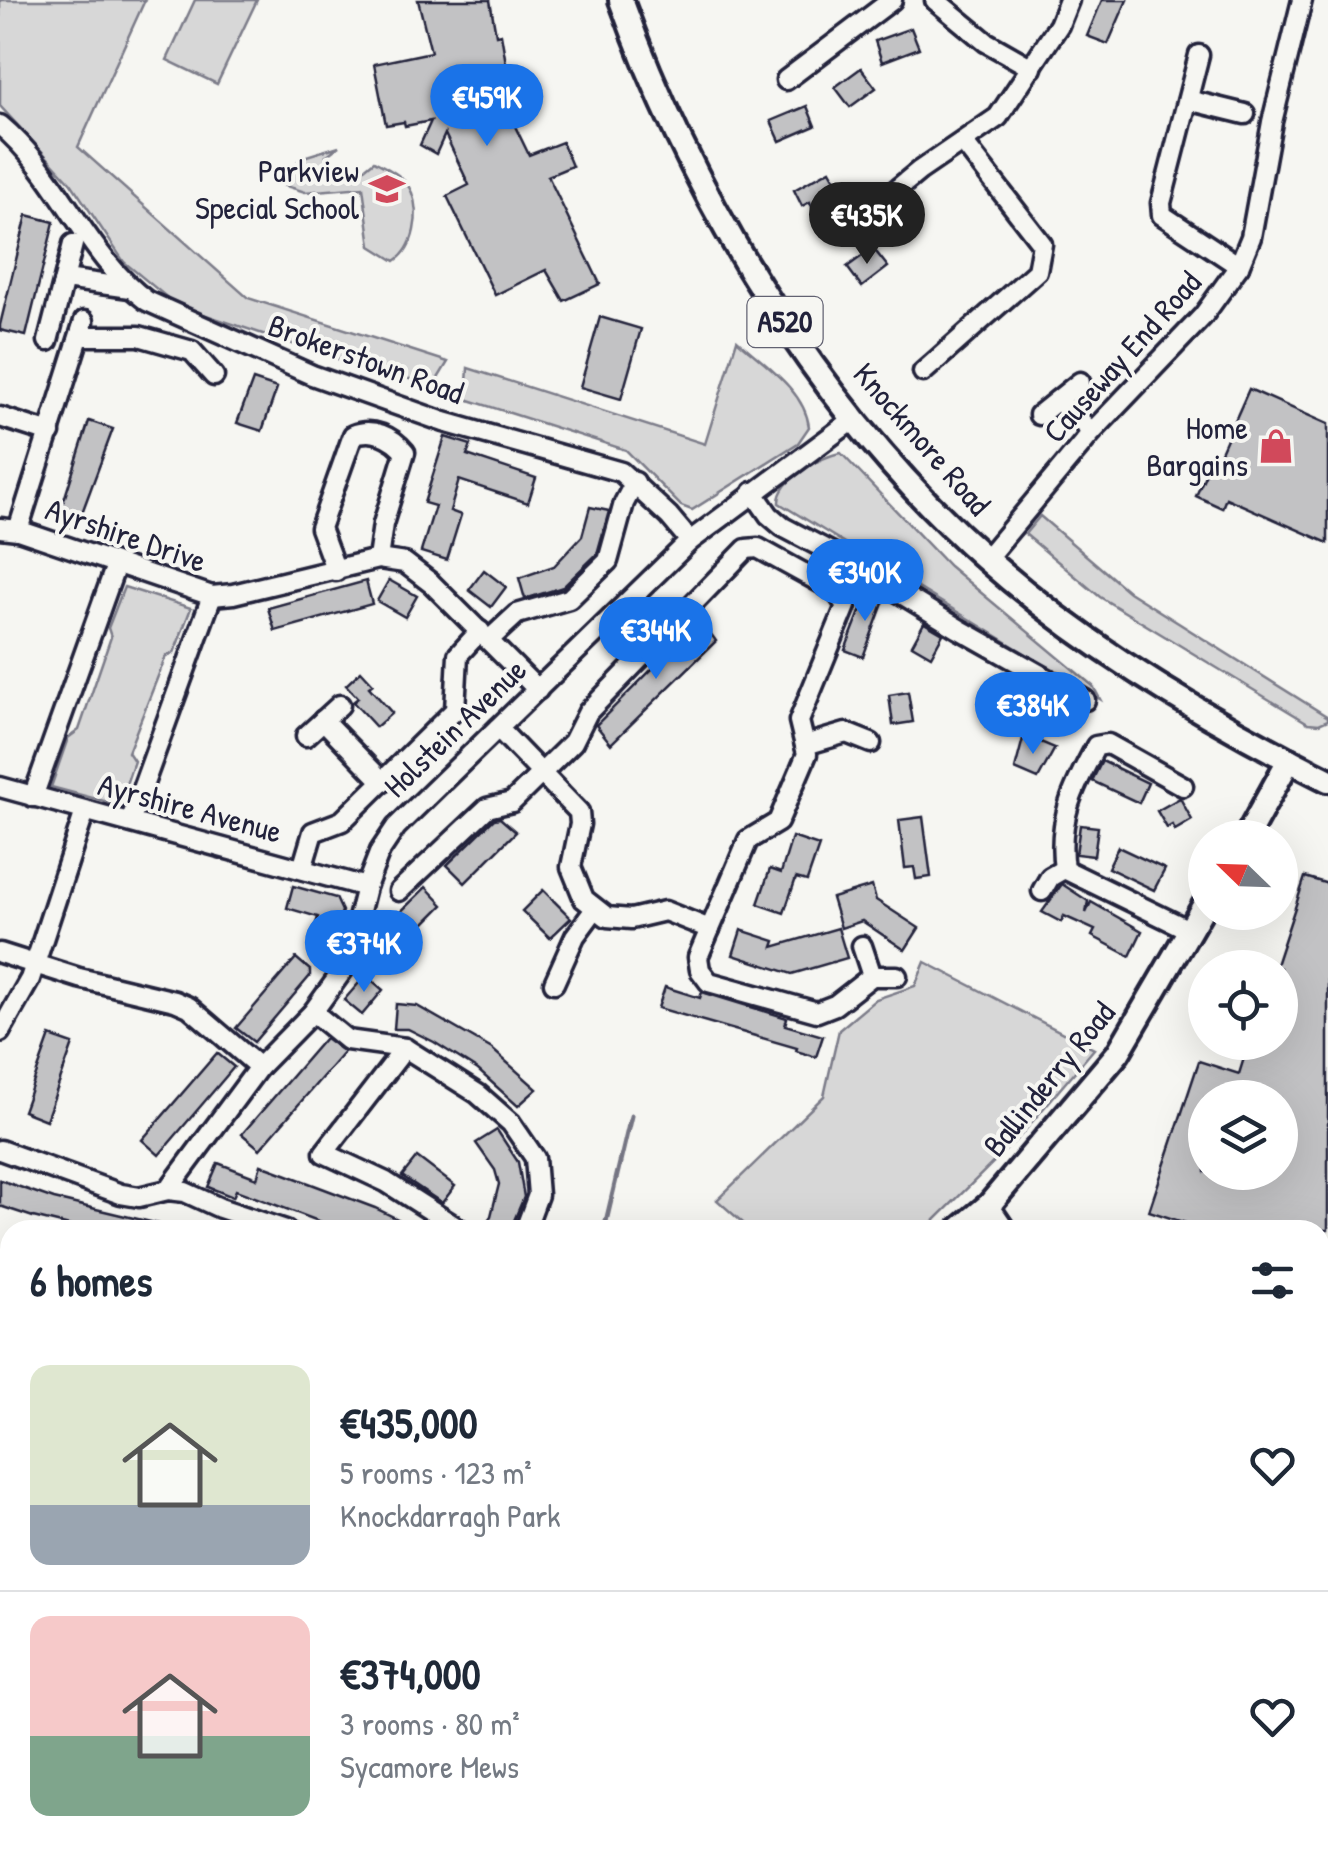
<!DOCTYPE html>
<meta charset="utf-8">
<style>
:root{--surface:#fff;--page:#f2f2f3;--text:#1f2937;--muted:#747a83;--line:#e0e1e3;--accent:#1a73e8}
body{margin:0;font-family:"Patrick Hand",sans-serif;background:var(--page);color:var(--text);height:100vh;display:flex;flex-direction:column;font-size:38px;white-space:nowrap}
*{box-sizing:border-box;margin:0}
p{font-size:32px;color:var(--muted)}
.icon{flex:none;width:55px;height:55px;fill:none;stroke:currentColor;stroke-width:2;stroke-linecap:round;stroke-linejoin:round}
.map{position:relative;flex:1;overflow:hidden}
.drawer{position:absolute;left:0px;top:1220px;width:1330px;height:642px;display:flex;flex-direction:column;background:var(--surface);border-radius:30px 30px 0 0;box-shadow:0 10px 40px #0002}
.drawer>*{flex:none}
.needle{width:65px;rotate:293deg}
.buttons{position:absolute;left:1188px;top:820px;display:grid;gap:20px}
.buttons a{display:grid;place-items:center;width:110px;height:110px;border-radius:50%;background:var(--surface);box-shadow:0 10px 40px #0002;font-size:50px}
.price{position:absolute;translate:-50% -85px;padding:0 22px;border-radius:35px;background:var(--accent);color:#fff;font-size:32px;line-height:65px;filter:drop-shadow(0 2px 5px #0008)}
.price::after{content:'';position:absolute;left:50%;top:60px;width:30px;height:22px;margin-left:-15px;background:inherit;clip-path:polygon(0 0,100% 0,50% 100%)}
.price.selected{background:#222;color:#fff}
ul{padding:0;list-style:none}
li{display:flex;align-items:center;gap:30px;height:250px;padding:0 30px}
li+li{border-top:2px solid var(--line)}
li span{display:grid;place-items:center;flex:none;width:280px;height:200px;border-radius:20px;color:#555}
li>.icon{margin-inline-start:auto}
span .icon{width:120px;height:120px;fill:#fffc;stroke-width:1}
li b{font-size:42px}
h2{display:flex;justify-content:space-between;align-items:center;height:120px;padding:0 30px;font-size:42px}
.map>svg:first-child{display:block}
</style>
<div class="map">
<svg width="1328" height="1861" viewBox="0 0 1328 1861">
<rect width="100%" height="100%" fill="#f6f6f2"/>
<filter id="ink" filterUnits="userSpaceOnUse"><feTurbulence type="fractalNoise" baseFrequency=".01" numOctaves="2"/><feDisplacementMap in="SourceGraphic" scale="20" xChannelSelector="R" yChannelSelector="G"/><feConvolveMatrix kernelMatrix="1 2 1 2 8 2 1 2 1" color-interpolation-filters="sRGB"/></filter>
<g filter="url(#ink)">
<g fill="#d7d7d7" stroke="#7c7c89" stroke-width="2.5">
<path d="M0 0H145L78 147 248 298 448 362 434 385 365 368 176 305 124 262 71 183 0 106Z"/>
<path d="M195 0H257L217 84 167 60Z"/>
<path d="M339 146 326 156 333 165 358 174 374 161C389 169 405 176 412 193 420 214 415 248 395 261L371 246 363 187 305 192 283 185 300 158Z"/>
<path d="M737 340C762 363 805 390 809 427L798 443 692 510 681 506 626 450 466 399 468 368 705 444Z"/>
<path d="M841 453 949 566 1093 686 1100 699 779 503C778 480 821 456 841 453Z"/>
<path d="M1040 516 1129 592 1328 717V720L1319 724 1308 723 1100 597 1025 534Z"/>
<path d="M124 587 191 608 174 653 166 656 128 752 134 761 119 805 51 787 68 738 79 730 111 637 108 628Z"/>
<path d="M925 962 1094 1049 1021 1135 925 1230H751L717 1200 824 1096 839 1030 876 999 915 986Z"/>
</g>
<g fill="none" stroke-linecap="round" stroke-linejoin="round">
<g stroke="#757583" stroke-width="5">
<path d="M604 1230 631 1116"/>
<path d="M0 1539 10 1545"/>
<path d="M397 1852 399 1861"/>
</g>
</g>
<g fill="#c2c2c4" stroke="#22223b" stroke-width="2.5" fill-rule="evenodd">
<path d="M418 0H490L496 35 501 34 507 69 503 70 514 124 529 155 562 142 572 166 548 176 600 284 564 301 546 270 495 295 447 196 469 185 445 134 436 154 420 145 431 121 405 126 404 122 386 125 374 64 431 52Z"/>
<path d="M1102 0H1127L1108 44 1087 36Z"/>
<path d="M911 28 919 48 882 62 875 41Z"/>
<path d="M861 68 876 88 850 107 835 87Z"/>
<path d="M807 106 815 126 780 141 771 121Z"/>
<path d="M830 170 842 191 812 207 810 202 802 206 794 190Z"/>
<path d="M27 215 54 222 26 336 0 330V325Z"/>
<path d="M873 248 888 267 862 287 847 267Z"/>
<path d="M600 317 641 329 621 399 580 387Z"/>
<path d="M253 380 277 388 262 431 237 423Z"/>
<path d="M1249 389 1328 424V543L1226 498 1222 508 1196 496 1208 468 1213 470Z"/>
<path d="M89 421 113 429 76 529 57 522Z"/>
<path d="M445 437 471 445 467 455 536 478 528 503 459 480 450 511 461 515 447 560 421 552 435 506 424 503Z"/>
<path d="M590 507 609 511 597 554 563 587 525 599 519 578 554 566 582 536Z"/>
<path d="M484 570 506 587 491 607 469 590Z"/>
<path d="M389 580 417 596 405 617 377 601Z"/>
<path d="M366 581 372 604 275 631 268 608Z"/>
<path d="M869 589 885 598 863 657 845 650Z"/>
<path d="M701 620 716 641 611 744 596 725Z"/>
<path d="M924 623 943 634 931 656 912 645Z"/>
<path d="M361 671 373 684 369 687 392 713 376 727 353 702 358 698 346 685Z"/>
<path d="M908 692 913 722 893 725 889 695Z"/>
<path d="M1024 735 1055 748 1038 779 1015 769Z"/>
<path d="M1102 761 1148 783 1139 803 1092 781Z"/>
<path d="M1180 798 1192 820 1175 830 1172 825 1167 828 1157 811Z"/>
<path d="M923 817 931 877 916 879 914 867 905 868 899 820Z"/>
<path d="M500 818 516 832 465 883 447 865 494 819Z"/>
<path d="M1080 825 1098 827 1094 856 1076 854Z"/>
<path d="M792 837 819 846 807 881 796 878 784 913 758 904 770 869 781 873Z"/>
<path d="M1118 847 1165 869 1154 890 1108 868Z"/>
<path d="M1305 877 1328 884V1230H1194L1195 1226 1149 1211 1199 1061 1239 1074 1249 1042H1280V968H1275ZM1205 1098H1280V1172H1205Z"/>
<path d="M1062 884 1088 901 1086 913 1091 902 1142 931 1130 956 1092 936 1095 930 1064 916 1061 922 1042 912Z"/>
<path d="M293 886 336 898 342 911 329 953 309 947 318 917 287 908Z"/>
<path d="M872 886 876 900 919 928 905 950 862 921 841 928 832 898Z"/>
<path d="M426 887 443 905 423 925 409 938 386 926Z"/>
<path d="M543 890 571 918 550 938 522 911Z"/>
<path d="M838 928 847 958 792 974 733 955 741 930 775 941 773 947Z"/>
<path d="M296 958 310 970V976L254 1042 236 1028Z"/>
<path d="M366 975 383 990 362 1015 344 1000Z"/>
<path d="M665 987 700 998 702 992 787 1018 785 1025 823 1036 816 1057 796 1051 797 1048 658 1008Z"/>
<path d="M396 1004 417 1006 492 1049 537 1089 518 1106 478 1070 434 1042 408 1029H394Z"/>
<path d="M50 1036 73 1044 46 1120 23 1111Z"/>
<path d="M325 1038 344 1052 260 1149 242 1134Z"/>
<path d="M217 1053 234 1067 159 1155 142 1140Z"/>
<path d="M497 1130 518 1162 524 1197 510 1230H481L491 1216 499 1184 495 1170 476 1143Z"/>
<path d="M417 1157 455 1186 442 1203 402 1176Z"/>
<path d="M218 1163 257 1178 261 1165 375 1208 420 1230H342L236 1190 233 1197 208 1187Z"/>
<path d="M0 1180 54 1199 159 1224V1230H86L33 1217 0 1206Z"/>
</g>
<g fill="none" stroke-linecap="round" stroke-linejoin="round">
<defs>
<g id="minor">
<path d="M935 0 986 42 1032 68"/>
<path d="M1199 55 1161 203 1162 215 1239 266"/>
<path d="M786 80 892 0"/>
<path d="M1188 100 1245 114"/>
<path d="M0 125C60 175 85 255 147 301L312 375 444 422 621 472 669 516 690 541"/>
<path d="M856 223 919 171 998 117 1059 25 1069 0"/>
<path d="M65 279 130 288"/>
<path d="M80 336H139L192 351 214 376"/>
<path d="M48 341 73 244"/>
<path d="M923 372 1037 271 1042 244 963 142"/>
<path d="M1058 400 1092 432"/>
<path d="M1039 415 1080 382"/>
<path d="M0 417 50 433"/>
<path d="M753 492 769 515 783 527 844 559 959 629 1085 700"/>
<path d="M0 528 18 530 212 596 233 594 378 559 405 563 431 583 538 690"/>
<path d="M18 530 84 321"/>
<path d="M986 559 1092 432 1203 316 1239 266 1251 237 1272 122 1302 0"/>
<path d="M336 571 320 528 353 435C372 427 392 436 405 452L383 524 378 559"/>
<path d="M489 640 517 614 569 599 608 561 624 503 635 482"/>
<path d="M323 720 383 782"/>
<path d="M498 728 579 812 580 824 571 867 584 899 607 917 631 919 665 911 710 929"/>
<path d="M306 736 340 705"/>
<path d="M805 745 846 733 871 743"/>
<path d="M1183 786 1108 744 1096 746C1073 788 1057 820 1064 869L1189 930"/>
<path d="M0 787 366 887"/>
<path d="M33 797 116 565"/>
<path d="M130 822 212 596"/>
<path d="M302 869 313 832 342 821 455 710 458 655 480 631"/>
<path d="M399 891 487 808 512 802 573 742 588 712 746 549 758 548 836 591 846 606 799 721 807 754 778 822 748 840 698 957 700 970 709 982 817 1012 835 1005 872 976H897"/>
<path d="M1042 891 1050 877 1064 869"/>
<path d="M862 946 872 976"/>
<path d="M0 953 79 978 175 1001 189 1007 259 1067"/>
<path d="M554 983 575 936 595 909"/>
<path d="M313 1012 347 1040 405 1048 478 1094 511 1123 535 1158 538 1195 525 1230"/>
<path d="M0 1032 30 979 85 811"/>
<path d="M405 1048 324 1153 386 1182 461 1230"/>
<path d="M0 1150 121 1194 139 1197 168 1190 185 1192 220 1208 286 1230"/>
<path d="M168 1190 259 1067 313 1012 346 966 366 887 380 851 396 827 690 541 854 419"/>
<path d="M989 1205 1006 1230"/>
<path d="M0 1329 10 1333"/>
<path d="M0 1492 10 1495"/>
<path d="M1320 1813 1328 1809"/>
<path d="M1226 1861 1244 1852"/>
</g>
<g id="major">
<path d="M621 0C695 204 822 414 986 559 1086 648 1208 720 1328 780"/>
<path d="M1246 838 1289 760"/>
<path d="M959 1230 989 1205 1118 1053 1205 904"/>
<path d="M320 1861 326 1852"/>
</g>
</defs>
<use href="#minor" stroke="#22223b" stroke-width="25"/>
<use href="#major" stroke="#22223b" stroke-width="30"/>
<use href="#minor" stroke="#f6f6f2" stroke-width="18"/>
<use href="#major" stroke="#f6f6f2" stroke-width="22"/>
</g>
</g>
<defs>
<symbol id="school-bare" viewBox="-9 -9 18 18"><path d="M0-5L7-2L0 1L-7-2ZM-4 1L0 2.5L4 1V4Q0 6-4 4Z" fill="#d1495b" stroke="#f6f6f2" stroke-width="2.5" paint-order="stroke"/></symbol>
<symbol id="shop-bare" viewBox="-9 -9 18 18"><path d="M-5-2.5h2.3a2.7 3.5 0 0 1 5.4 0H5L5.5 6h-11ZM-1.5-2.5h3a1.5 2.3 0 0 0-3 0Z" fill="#d1495b" stroke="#f6f6f2" stroke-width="2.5" paint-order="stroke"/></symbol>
</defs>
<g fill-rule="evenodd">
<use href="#school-bare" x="362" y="164" width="50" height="50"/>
<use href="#shop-bare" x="1251" y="421" width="50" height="50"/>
</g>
<g text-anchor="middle" stroke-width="8" stroke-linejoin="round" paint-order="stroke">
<rect fill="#f6f6f2" stroke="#626272" stroke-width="2.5" x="747.5" y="297" width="75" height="50" rx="8"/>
<g font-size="30" font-weight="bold" fill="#22223b">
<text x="785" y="332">A520</text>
</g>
<g font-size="32" fill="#22223b" stroke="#f6f6f2" text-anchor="end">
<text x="359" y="182">Parkview<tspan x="359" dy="37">Special School</tspan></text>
<text x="1248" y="439">Home<tspan x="1248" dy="37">Bargains</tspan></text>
</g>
<g font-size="32" fill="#22223b" stroke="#f6f6f2">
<text transform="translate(1122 357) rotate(-48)" y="11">Causeway End Road</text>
<text transform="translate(366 359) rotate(20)" y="11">Brokerstown Road</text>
<text transform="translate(922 439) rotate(49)" y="11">Knockmore Road</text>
<text transform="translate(126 535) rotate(19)" y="11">Ayrshire Drive</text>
<text transform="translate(455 728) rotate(-44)" y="11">Holstein Avenue</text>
<text transform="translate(190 808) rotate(15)" y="11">Ayrshire Avenue</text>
<text transform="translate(1049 1079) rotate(-51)" y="11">Ballinderry Road</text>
</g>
</g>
</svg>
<div class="buttons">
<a><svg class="needle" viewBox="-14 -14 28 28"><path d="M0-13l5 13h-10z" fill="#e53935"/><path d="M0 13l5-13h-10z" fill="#747a83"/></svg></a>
<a><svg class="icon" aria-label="locate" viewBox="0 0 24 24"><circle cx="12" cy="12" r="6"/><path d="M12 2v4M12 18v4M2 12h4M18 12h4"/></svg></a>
<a><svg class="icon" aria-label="layers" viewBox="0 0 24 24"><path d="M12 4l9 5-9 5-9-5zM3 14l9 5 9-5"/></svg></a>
</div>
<b class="price" style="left:487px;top:149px">€459K</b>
<b class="price selected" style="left:867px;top:267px">€435K</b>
<b class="price" style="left:865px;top:624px">€340K</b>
<b class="price" style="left:656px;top:682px">€344K</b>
<b class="price" style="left:1033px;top:757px">€384K</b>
<b class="price" style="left:364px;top:995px">€374K</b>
<section class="drawer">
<h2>6 homes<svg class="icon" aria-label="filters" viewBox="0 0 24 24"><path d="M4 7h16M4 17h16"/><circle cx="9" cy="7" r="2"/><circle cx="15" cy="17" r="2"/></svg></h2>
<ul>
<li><span style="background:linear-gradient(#dfe7d0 70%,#9aa5b1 0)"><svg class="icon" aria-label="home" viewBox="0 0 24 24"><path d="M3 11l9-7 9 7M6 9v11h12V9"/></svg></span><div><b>€435,000</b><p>5 rooms · 123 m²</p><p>Knockdarragh Park</p></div><svg class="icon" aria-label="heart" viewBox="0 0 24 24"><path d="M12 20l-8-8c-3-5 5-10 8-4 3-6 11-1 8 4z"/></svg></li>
<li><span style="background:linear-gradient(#f6c9c9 60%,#7fa58c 0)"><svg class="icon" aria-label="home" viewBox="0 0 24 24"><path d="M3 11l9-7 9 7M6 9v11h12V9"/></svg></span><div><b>€374,000</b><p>3 rooms · 80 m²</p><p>Sycamore Mews</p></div><svg class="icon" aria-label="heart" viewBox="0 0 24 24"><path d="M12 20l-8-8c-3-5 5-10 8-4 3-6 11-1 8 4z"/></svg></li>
</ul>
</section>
</div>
